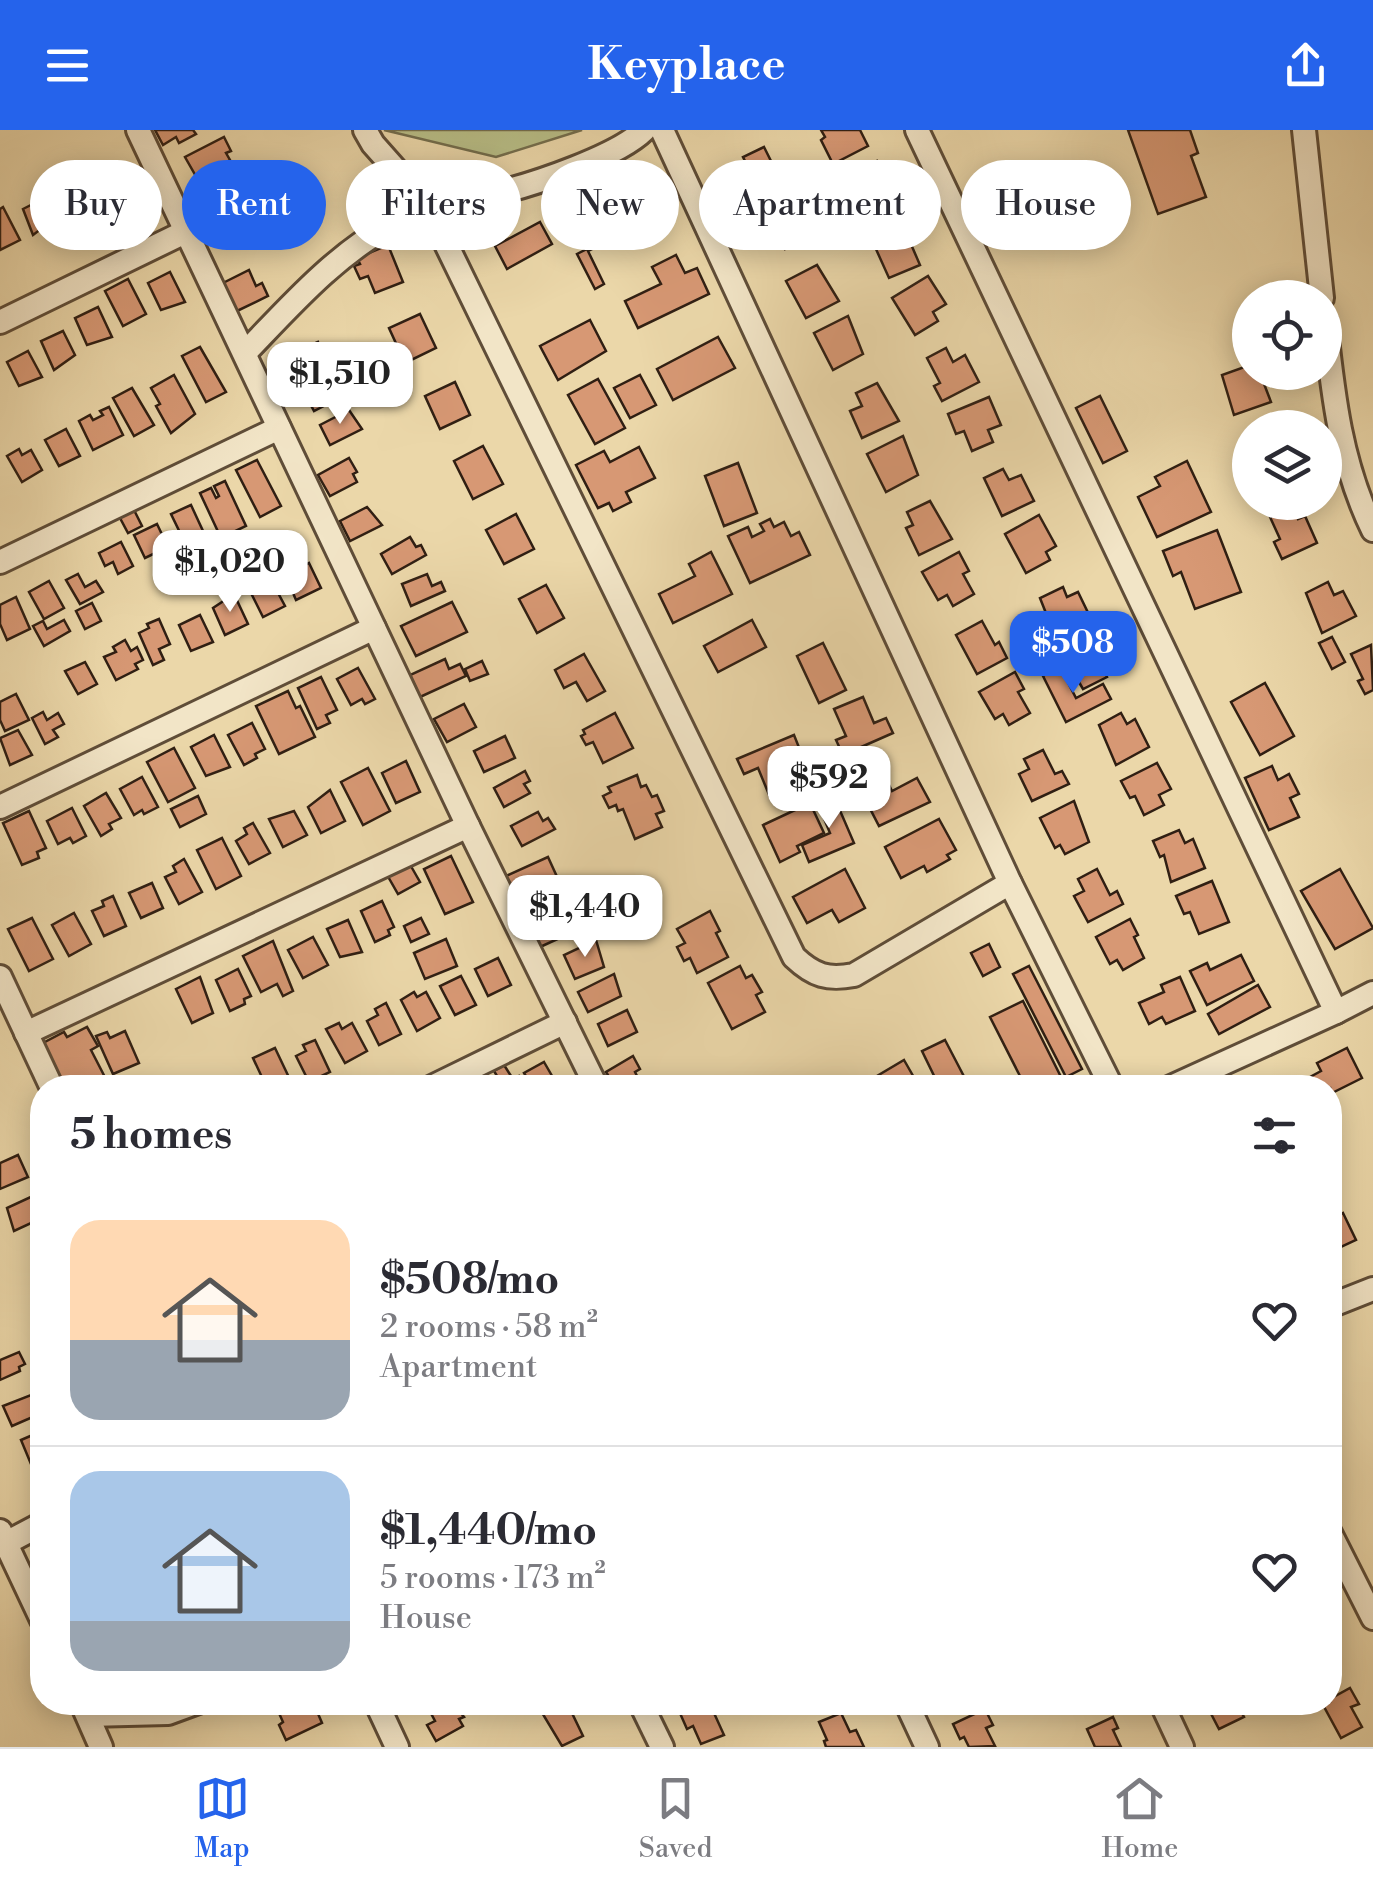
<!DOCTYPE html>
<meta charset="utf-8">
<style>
:root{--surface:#fff;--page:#f2f2f3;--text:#2b2b33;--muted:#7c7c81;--line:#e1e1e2;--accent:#2563eb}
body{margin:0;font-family:"Libre Bodoni",serif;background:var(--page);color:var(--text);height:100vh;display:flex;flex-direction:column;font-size:38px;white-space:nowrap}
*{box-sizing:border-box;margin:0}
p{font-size:32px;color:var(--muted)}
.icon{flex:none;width:55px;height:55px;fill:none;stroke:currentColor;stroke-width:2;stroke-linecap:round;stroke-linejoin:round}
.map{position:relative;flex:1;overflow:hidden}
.panel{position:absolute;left:30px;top:945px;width:1312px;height:640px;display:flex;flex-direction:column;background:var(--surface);border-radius:40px;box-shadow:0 5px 25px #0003}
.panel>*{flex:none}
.banner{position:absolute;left:30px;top:30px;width:1315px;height:90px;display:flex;gap:20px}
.buttons{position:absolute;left:1232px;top:150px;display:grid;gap:20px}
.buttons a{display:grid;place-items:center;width:110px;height:110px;border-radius:50%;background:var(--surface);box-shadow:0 5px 25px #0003;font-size:50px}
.price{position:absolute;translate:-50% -85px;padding:0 22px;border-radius:20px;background:#fff;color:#222;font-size:32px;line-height:65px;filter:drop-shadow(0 2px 5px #0008)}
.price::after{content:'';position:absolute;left:50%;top:60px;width:30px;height:22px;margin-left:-15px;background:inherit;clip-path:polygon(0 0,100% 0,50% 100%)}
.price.on{background:var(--accent);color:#fff}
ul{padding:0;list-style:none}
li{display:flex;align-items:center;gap:30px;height:250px;padding:0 40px}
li+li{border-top:2px solid var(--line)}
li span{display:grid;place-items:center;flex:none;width:280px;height:200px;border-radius:30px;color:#555}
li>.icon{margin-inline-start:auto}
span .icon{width:120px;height:120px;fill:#fffc;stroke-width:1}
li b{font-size:42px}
h2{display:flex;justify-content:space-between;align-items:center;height:120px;padding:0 40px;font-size:42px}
.pill{padding:0 35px;border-radius:45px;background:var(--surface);box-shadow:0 5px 25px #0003;font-size:35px;line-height:90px}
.pill.on{background:var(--accent);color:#fff}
header{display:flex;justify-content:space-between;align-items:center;height:130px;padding:0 40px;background:var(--accent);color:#fff;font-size:45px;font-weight:700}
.dock{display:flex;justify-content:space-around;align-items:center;height:140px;border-top:2px solid var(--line);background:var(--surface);font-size:28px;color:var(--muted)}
.dock a{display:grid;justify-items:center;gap:5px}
.dock .on{color:var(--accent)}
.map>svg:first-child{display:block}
</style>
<header><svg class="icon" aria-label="menu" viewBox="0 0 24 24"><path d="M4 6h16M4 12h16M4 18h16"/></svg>Keyplace<svg class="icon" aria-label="share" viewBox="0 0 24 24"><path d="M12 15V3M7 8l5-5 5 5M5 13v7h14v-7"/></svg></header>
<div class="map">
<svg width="1373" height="1617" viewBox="0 0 1373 1617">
<rect width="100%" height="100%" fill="#ebd7a9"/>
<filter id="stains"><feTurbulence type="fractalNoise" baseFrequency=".002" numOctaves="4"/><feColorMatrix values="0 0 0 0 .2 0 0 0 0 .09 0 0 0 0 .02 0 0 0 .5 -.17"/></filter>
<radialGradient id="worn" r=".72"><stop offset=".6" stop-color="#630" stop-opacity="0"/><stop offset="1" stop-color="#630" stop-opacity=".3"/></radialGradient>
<path fill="#b8be87" stroke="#746e4d" stroke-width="2.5" d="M384 0H582L496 27Z"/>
<g fill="#d79874" stroke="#301f13" stroke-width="2.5">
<path d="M155 0H193L196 4 179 13 176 7 163 15Z"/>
<path d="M821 0H860L868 16 833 34 821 10 825 7Z"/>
<path d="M1128 0H1190L1198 23 1191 26 1206 67 1158 84Z"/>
<path d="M224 7 231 21 226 23 230 30 197 48 185 27Z"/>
<path d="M764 17 775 39 779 36 788 55 752 72 738 44 749 39 743 27Z"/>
<path d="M877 31 894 71 861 85 844 45Z"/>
<path d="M116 34 130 61 107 73 97 53 104 50 100 42Z"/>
<path d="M240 41 248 57 243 59 247 67 217 83 205 59Z"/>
<path d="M82 54 101 88 75 102 63 81 67 79 60 66Z"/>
<path d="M624 66 639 96 590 120 575 88 586 83 584 77 600 69 603 76Z"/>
<path d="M43 69 54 89 33 105 23 79Z"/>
<path d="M792 69 800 84 793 88 804 109 785 119 780 109 772 114 758 87Z"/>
<path d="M3 77 20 110 0 120V79Z"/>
<path d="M251 82 257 92 262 89 268 101 237 118 225 97Z"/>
<path d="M540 92 552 114 507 139 495 116Z"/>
<path d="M894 99 899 109 907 105 920 135 889 148 871 108Z"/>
<path d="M388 115 403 152 375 163 368 146 360 149 354 136 360 134 357 128Z"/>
<path d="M587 119 604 154 595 159 577 124Z"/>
<path d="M676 125 685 143 697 138 709 164 638 198 625 171 661 154 652 137Z"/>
<path d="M817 135 839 171 806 188 786 151Z"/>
<path d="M249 140 256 156 262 153 268 166 237 181 223 153Z"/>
<path d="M170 142 185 172 161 180 148 153Z"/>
<path d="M928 146 946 174 933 182 938 191 915 205 892 168Z"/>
<path d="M128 149 146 184 123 196 105 161Z"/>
<path d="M98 177 112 207 87 215 75 188Z"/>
<path d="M420 184 436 218 405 233 389 198Z"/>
<path d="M848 186 863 224 833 240 814 203Z"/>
<path d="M590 190 606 221 558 250 540 216Z"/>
<path d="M63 201 75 225 54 240 41 211Z"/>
<path d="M718 207 735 238 673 270 657 239Z"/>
<path d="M318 212 326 231 296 244 288 225Z"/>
<path d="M200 217 226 262 206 272 182 226Z"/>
<path d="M946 218 953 232 965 225 979 252 942 271 934 256 940 253 927 228Z"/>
<path d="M28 221 42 247 19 256 7 232Z"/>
<path d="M1250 235V242L1261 246 1271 272 1234 285 1222 245Z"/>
<path d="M336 244 341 255 336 258 341 267 314 281 303 260Z"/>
<path d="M174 245 195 284 171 303 156 276 160 274 151 258Z"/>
<path d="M640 245 656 275 630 288 614 258Z"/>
<path d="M598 249 625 298 595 314 568 265Z"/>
<path d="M455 252 470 285 440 299 425 266Z"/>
<path d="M877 253 899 291 862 308 850 281 862 276 856 263Z"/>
<path d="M132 258 154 295 134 306 113 268Z"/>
<path d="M1100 266 1127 321 1103 333 1076 278Z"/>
<path d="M989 267 1001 295 988 300 993 312 972 321 964 301 956 304 948 284Z"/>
<path d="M109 277 123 305 93 320 79 291 90 285 93 290 103 285 100 281Z"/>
<path d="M349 280 362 299 330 315 320 295Z"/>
<path d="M66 299 80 326 59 336 45 310Z"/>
<path d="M903 306 918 345 886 362 867 324Z"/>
<path d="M483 316 503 354 473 369 454 331Z"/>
<path d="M639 317 655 348 626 362 631 372 613 381 609 373 598 378 576 335 604 321 610 332Z"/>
<path d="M19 319 22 325 31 320 42 340 22 352 7 326Z"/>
<path d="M349 328 357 342 353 344 357 352 330 366 318 345Z"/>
<path d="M257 330 281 376 260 387 236 340Z"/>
<path d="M1187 331 1211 382 1157 407 1138 367 1160 356 1155 347Z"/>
<path d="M738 333 757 383 724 396 705 346Z"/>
<path d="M1003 339 1009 350 1021 345 1034 371 1002 386 984 348Z"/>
<path d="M225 351 246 396 221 408 200 363 211 358 216 368 219 366 214 356Z"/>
<path d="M930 371 952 409 919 425 906 398 913 395 907 382Z"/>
<path d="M191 375 203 401 195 405 198 410 186 415 171 384Z"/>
<path d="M367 377 382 395 350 411 340 391Z"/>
<path d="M1293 377 1298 389 1305 386 1317 413 1282 429 1274 412 1280 409 1270 387Z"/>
<path d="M134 380 142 396 128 403 120 388Z"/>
<path d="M516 384 534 419 504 434 486 400Z"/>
<path d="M1039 385 1056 416 1046 422 1050 430 1026 443 1005 404Z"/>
<path d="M770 389 774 397 784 392 791 406 799 402 810 425 750 453 728 406 748 397 752 407 764 401 760 394Z"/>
<path d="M157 394 168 417 145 428 134 405Z"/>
<path d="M1217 400 1241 462 1195 479 1181 442 1173 446 1163 421Z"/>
<path d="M410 407 416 417 421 415 426 425 392 444 381 424Z"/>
<path d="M121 412 133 436 118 444 113 432 105 436 99 423Z"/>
<path d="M711 422 732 464 673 493 659 464 695 446 689 434Z"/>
<path d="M959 422 969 441 963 444 974 464 953 476 947 465 938 470 922 442Z"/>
<path d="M309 433 321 458 296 470 293 463 296 461 285 439 294 435 297 439Z"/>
<path d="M78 444 85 457 96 451 103 462 80 474 66 450Z"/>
<path d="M427 444 432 456 441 452 445 461 411 476 402 454Z"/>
<path d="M269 446 285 476 263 487 250 461 260 456 258 451Z"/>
<path d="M49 451 64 478 44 489 29 462Z"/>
<path d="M1328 452 1334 465 1343 461 1356 486 1322 503 1306 463Z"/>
<path d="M546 455 564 488 537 503 519 469Z"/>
<path d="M1063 457 1067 467 1078 462 1093 493 1055 506 1040 468Z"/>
<path d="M234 464 248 494 225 505 213 478Z"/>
<path d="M16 467 30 499 7 510 0 494V475Z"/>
<path d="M452 472 467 502 416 526 401 496Z"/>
<path d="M92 473 101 491 85 499 76 481Z"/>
<path d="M200 485 213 512 191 521 179 495Z"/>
<path d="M159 489 170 514 159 519 164 530 153 535 139 503 149 498 147 494Z"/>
<path d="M64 490 70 501 44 516 33 496 43 491 47 499Z"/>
<path d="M752 490 766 517 718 542 704 516Z"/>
<path d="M982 491 995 515 999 512 1007 528 977 544 956 505Z"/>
<path d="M1098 504 1111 533 1102 537 1107 547 1083 559 1061 521Z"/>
<path d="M1332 507 1345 532 1332 539 1319 513Z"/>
<path d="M125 510 131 521 137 517 143 530 135 534 138 539 116 550 104 527 116 522 113 517Z"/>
<path d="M823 513 846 560 819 573 797 526Z"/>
<path d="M1371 515 1373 560 1365 564 1358 551 1363 549 1351 524Z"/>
<path d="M584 524 605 561 587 571 576 552 564 558 555 540Z"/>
<path d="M445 529 449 539 460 534 466 546 420 567 410 545Z"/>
<path d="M482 531 488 544 470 551 465 539Z"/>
<path d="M85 532 97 554 78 564 65 541Z"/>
<path d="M1060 537 1076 568 1103 554 1111 569 1066 592 1043 546Z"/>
<path d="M358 538 375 569 365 574 362 569 351 575 337 549Z"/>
<path d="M1015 542 1024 559 1018 562 1030 583 1009 595 1003 584 995 589 979 562Z"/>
<path d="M321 547 337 580 326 585 330 593 317 599 298 558Z"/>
<path d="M1265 553 1294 606 1260 625 1231 572Z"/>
<path d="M288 561 296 578 300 576 315 607 279 624 256 576Z"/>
<path d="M16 564 29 590 5 601 0 590V572Z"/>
<path d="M863 567 874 593 886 588 893 603 843 625 836 610 846 606 834 579Z"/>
<path d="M464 574 476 597 447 612 434 589Z"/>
<path d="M43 582 47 590 58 583 64 594 53 600 58 607 45 614 32 588Z"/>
<path d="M615 583 633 618 603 633 593 612 586 615 581 606 585 604 583 600Z"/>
<path d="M1121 583 1127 594 1135 589 1149 617 1116 635 1099 595Z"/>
<path d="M252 593 265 619 255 624 257 628 244 635 228 605Z"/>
<path d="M18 600 32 625 10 635 0 608Z"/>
<path d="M214 605 230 637 206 646 191 617Z"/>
<path d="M794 605 800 620 784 627 797 656 770 667 758 638 744 644 737 629Z"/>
<path d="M505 606 515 628 484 642 474 621Z"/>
<path d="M174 618 195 658 168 672 147 632Z"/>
<path d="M1043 620 1055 644 1062 641 1069 654 1032 671 1019 644 1029 639 1024 629Z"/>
<path d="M406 631 420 662 396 673 382 643Z"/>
<path d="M820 631 827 652 802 660 795 638Z"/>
<path d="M1157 633 1171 659 1159 665 1164 675 1144 685 1135 666 1130 668 1121 651Z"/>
<path d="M1272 636 1278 650 1289 644 1299 664 1290 668 1299 687 1269 700 1245 648Z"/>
<path d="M368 638 390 681 363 695 341 652Z"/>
<path d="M525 641 530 651 524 654 530 663 504 677 494 658Z"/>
<path d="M637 645 641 657 646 655 652 667 657 665 664 681 656 684 662 697 635 709 623 679 618 681 616 675 609 678 603 666 611 662 608 657Z"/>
<path d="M142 647 158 677 144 684 142 680 134 685 120 659Z"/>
<path d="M917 648 930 672 879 696 861 661 886 649 892 661Z"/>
<path d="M330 660 345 691 321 703 308 677Z"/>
<path d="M832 662 854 713 809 732 802 715 830 703 816 669Z"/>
<path d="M106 663 121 688 109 694 112 699 101 706 84 676Z"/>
<path d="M198 666 206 684 180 697 171 679Z"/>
<path d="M1074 671 1089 712 1065 724 1060 715 1055 718 1040 688Z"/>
<path d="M810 673 824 703 797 716 800 722 780 732 763 695Z"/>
<path d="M72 678 86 706 73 713 70 708 58 714 47 691Z"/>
<path d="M29 681 46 718 37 722 39 728 22 735 3 693Z"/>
<path d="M294 681 307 705 283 717 269 689Z"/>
<path d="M538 682 543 691 548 688 555 699 522 716 511 696Z"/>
<path d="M939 689 956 720 947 725 950 729 927 742 924 736 901 748 885 717Z"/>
<path d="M253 693 270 723 249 734 236 711 247 704 244 698Z"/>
<path d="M1179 700 1185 713 1193 709 1205 738 1171 752 1164 725 1160 727 1153 711Z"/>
<path d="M222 708 241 746 216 759 197 720Z"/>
<path d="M451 726 473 772 445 784 424 739Z"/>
<path d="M548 727 558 749 517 769 506 746Z"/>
<path d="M184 729 202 762 179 774 165 747 176 742 173 736Z"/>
<path d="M408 731 420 752 398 764 386 743Z"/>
<path d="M845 739 865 778 839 792 832 780 807 793 793 767Z"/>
<path d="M1097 739 1110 765 1117 761 1123 774 1088 792 1074 766 1084 761 1078 749Z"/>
<path d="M1340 739 1373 798 1335 819 1301 761Z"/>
<path d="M1212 751 1229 792 1199 804 1190 782 1184 784 1176 766Z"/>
<path d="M152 753 163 778 141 788 129 763Z"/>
<path d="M113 766 126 796 104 806 92 781 104 776 102 771Z"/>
<path d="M382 771 394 797 388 800 390 805 375 812 361 781Z"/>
<path d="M571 775 582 798 540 817 527 790 541 783 543 788Z"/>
<path d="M710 781 720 801 716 803 728 827 697 843 690 828 684 831 677 817 685 813 677 799Z"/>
<path d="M74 783 91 814 69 826 52 795Z"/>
<path d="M32 788 53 829 29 841 8 799Z"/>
<path d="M421 788 429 804 411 812 404 796Z"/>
<path d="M1130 789 1138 805 1134 807 1144 828 1123 840 1117 830 1110 834 1096 807Z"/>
<path d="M348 790 362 822 340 827 327 799Z"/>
<path d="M313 807 328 835 303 848 288 820Z"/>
<path d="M446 809 457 836 425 849 414 823Z"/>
<path d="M596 810 604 837 575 849 564 825Z"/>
<path d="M273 811 293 861 283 866 277 854 261 862 243 826Z"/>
<path d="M989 814 1000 837 983 846 971 823Z"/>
<path d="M1241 825 1254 851 1207 875 1190 841 1207 833 1210 840Z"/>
<path d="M498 828 511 855 488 866 475 839Z"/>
<path d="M740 836 746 848 752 845 762 862 756 865 765 882 732 899 708 853Z"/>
<path d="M1029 836 1082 939 1066 947 1013 844Z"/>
<path d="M238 839 251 866 244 869 245 874 230 881 216 850Z"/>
<path d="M614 844 621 866 588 882 578 862Z"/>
<path d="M461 846 476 875 455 885 440 856Z"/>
<path d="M200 847 213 883 192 893 176 859Z"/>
<path d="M1180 847 1195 881 1166 894 1162 887 1149 894 1139 873 1164 862 1161 855Z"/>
<path d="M1258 855 1270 877 1219 904 1208 884Z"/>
<path d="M414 862 417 867 426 862 440 888 417 901 401 870Z"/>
<path d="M1023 871 1063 951 1050 958H1008L1022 950 990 887Z"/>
<path d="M386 873 401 904 379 915 367 891 378 885 375 879Z"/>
<path d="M627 880 637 902 608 916 598 894Z"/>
<path d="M339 893 342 899 352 893 367 921 345 933 326 899Z"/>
<path d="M87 897 98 916 91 920 110 957 66 958 43 913 64 902 67 907Z"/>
<path d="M125 901 139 933 113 944 96 906 107 902 110 908Z"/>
<path d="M315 910 330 942 309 952 296 926 306 921 303 915Z"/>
<path d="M945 910 970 958H940L922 921Z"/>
<path d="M275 918 294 958H267L253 928Z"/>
<path d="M1347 918 1362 948 1330 964V958H1315L1310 947 1321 941 1317 933Z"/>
<path d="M633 926 640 939 635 942 640 952 636 955 632 948 616 958 606 942Z"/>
<path d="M904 930 920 958H883L877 946Z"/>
<path d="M544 932 559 958H533L524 943Z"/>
<path d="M504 935 513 949 519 946 526 958H504L494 941Z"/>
<path d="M18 1025 28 1047 0 1059V1033Z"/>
<path d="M35 1065 42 1088 14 1101 7 1078Z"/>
<path d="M1343 1083 1356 1110 1341 1117 1338 1112 1330 1116V1090Z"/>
<path d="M19 1222 25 1234 19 1237 20 1241 0 1250V1230Z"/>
<path d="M31 1265 35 1274 40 1272 42 1283 12 1296 3 1276Z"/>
<path d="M42 1301V1329L31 1334 21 1310Z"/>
<path d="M1350 1558 1359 1574 1351 1577 1362 1597 1341 1608 1322 1573 1330 1572V1569Z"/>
<path d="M274 1572H313L322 1593 286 1610 279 1595 283 1592Z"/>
<path d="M425 1572H452L464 1587 459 1589 463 1596 436 1611 427 1595 435 1591Z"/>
<path d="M559 1572H574L577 1578 571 1581 583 1606 562 1616 541 1581Z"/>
<path d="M699 1572H709L724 1605 701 1614 693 1596 687 1599 679 1581Z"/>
<path d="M1194 1572H1236L1244 1587 1219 1599 1207 1576 1198 1580Z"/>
<path d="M985 1579 993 1595 986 1598 995 1616 969 1617 964 1607 960 1609 953 1594Z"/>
<path d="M841 1583 850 1602 856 1600 864 1617H826L824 1611 827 1610 819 1592Z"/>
<path d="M1113 1587 1118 1598 1113 1600 1121 1617H1095L1087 1599Z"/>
</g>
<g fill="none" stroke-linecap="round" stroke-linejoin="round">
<defs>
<g id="street">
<path d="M138 0 468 696 597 958"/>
<path d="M365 0 373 14 427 75 794 827C814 846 828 850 854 845L1010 753"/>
<path d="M662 0 1010 753 1112 958"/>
<path d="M917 0 1336 882 1169 958"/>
<path d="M1304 0 1322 168"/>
<path d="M1325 191C1333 264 1340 332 1373 400"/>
<path d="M0 192 185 102"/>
<path d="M245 223C292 174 335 125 395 92 405 86 417 78 429 75 451 68 475 68 497 63 535 54 618 26 644 0"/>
<path d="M0 432 279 298"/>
<path d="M0 677 374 498"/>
<path d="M0 847 52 958"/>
<path d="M1336 882 1373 863"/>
<path d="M26 903 468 696"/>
<path d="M430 958 565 892"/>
<path d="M1330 1176 1373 1159"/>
<path d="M0 1401 42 1490"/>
<path d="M1330 1403 1373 1488"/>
<path d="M6 1413 42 1394"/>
<path d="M376 1572 397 1617"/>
<path d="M640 1572 662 1617"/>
<path d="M906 1572 927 1617"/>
<path d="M1161 1572 1182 1617"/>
<path d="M83 1576 101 1617"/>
<path d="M88 1585 168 1583 198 1572"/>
</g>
</defs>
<use href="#street" stroke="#5f4d38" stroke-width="28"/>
<use href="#street" stroke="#f2e5c7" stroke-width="22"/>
</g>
<rect width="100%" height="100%" filter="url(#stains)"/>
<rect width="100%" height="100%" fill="url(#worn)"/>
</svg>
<div class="buttons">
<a><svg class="icon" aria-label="locate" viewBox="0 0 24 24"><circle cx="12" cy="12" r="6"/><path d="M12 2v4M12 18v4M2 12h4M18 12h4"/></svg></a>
<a><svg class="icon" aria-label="layers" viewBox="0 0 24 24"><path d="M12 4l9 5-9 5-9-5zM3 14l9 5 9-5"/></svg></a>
</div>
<b class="price" style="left:340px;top:297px">$1,510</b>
<b class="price" style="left:230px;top:485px">$1,020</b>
<b class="price on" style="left:1073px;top:566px">$508</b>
<b class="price" style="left:829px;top:701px">$592</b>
<b class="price" style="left:585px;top:830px">$1,440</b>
<div class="banner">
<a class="pill">Buy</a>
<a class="pill on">Rent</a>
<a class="pill">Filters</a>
<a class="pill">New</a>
<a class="pill">Apartment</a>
<a class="pill">House</a>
</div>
<section class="panel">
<h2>5 homes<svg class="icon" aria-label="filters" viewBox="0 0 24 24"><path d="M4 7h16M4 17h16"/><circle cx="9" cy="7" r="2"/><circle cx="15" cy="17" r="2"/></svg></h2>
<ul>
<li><span style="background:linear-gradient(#ffd9b3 60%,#9aa5b1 0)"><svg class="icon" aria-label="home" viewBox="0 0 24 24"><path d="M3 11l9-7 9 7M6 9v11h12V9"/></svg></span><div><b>$508/mo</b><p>2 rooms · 58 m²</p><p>Apartment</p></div><svg class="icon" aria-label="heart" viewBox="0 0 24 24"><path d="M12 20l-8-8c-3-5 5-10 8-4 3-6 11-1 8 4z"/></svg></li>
<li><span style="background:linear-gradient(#a9c7e8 75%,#9aa5b1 0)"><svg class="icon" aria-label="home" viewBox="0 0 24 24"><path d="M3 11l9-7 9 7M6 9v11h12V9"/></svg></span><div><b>$1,440/mo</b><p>5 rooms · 173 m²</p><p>House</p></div><svg class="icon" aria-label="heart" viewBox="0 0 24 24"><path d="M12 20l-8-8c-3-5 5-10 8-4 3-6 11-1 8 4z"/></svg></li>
</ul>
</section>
</div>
<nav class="dock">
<a class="on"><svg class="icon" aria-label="map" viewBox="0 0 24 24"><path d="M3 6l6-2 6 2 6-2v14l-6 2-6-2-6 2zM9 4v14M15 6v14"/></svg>Map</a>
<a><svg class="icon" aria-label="saved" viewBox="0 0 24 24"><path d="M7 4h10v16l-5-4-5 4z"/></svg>Saved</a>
<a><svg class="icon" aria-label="home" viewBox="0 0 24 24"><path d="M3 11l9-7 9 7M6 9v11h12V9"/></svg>Home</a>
</nav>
